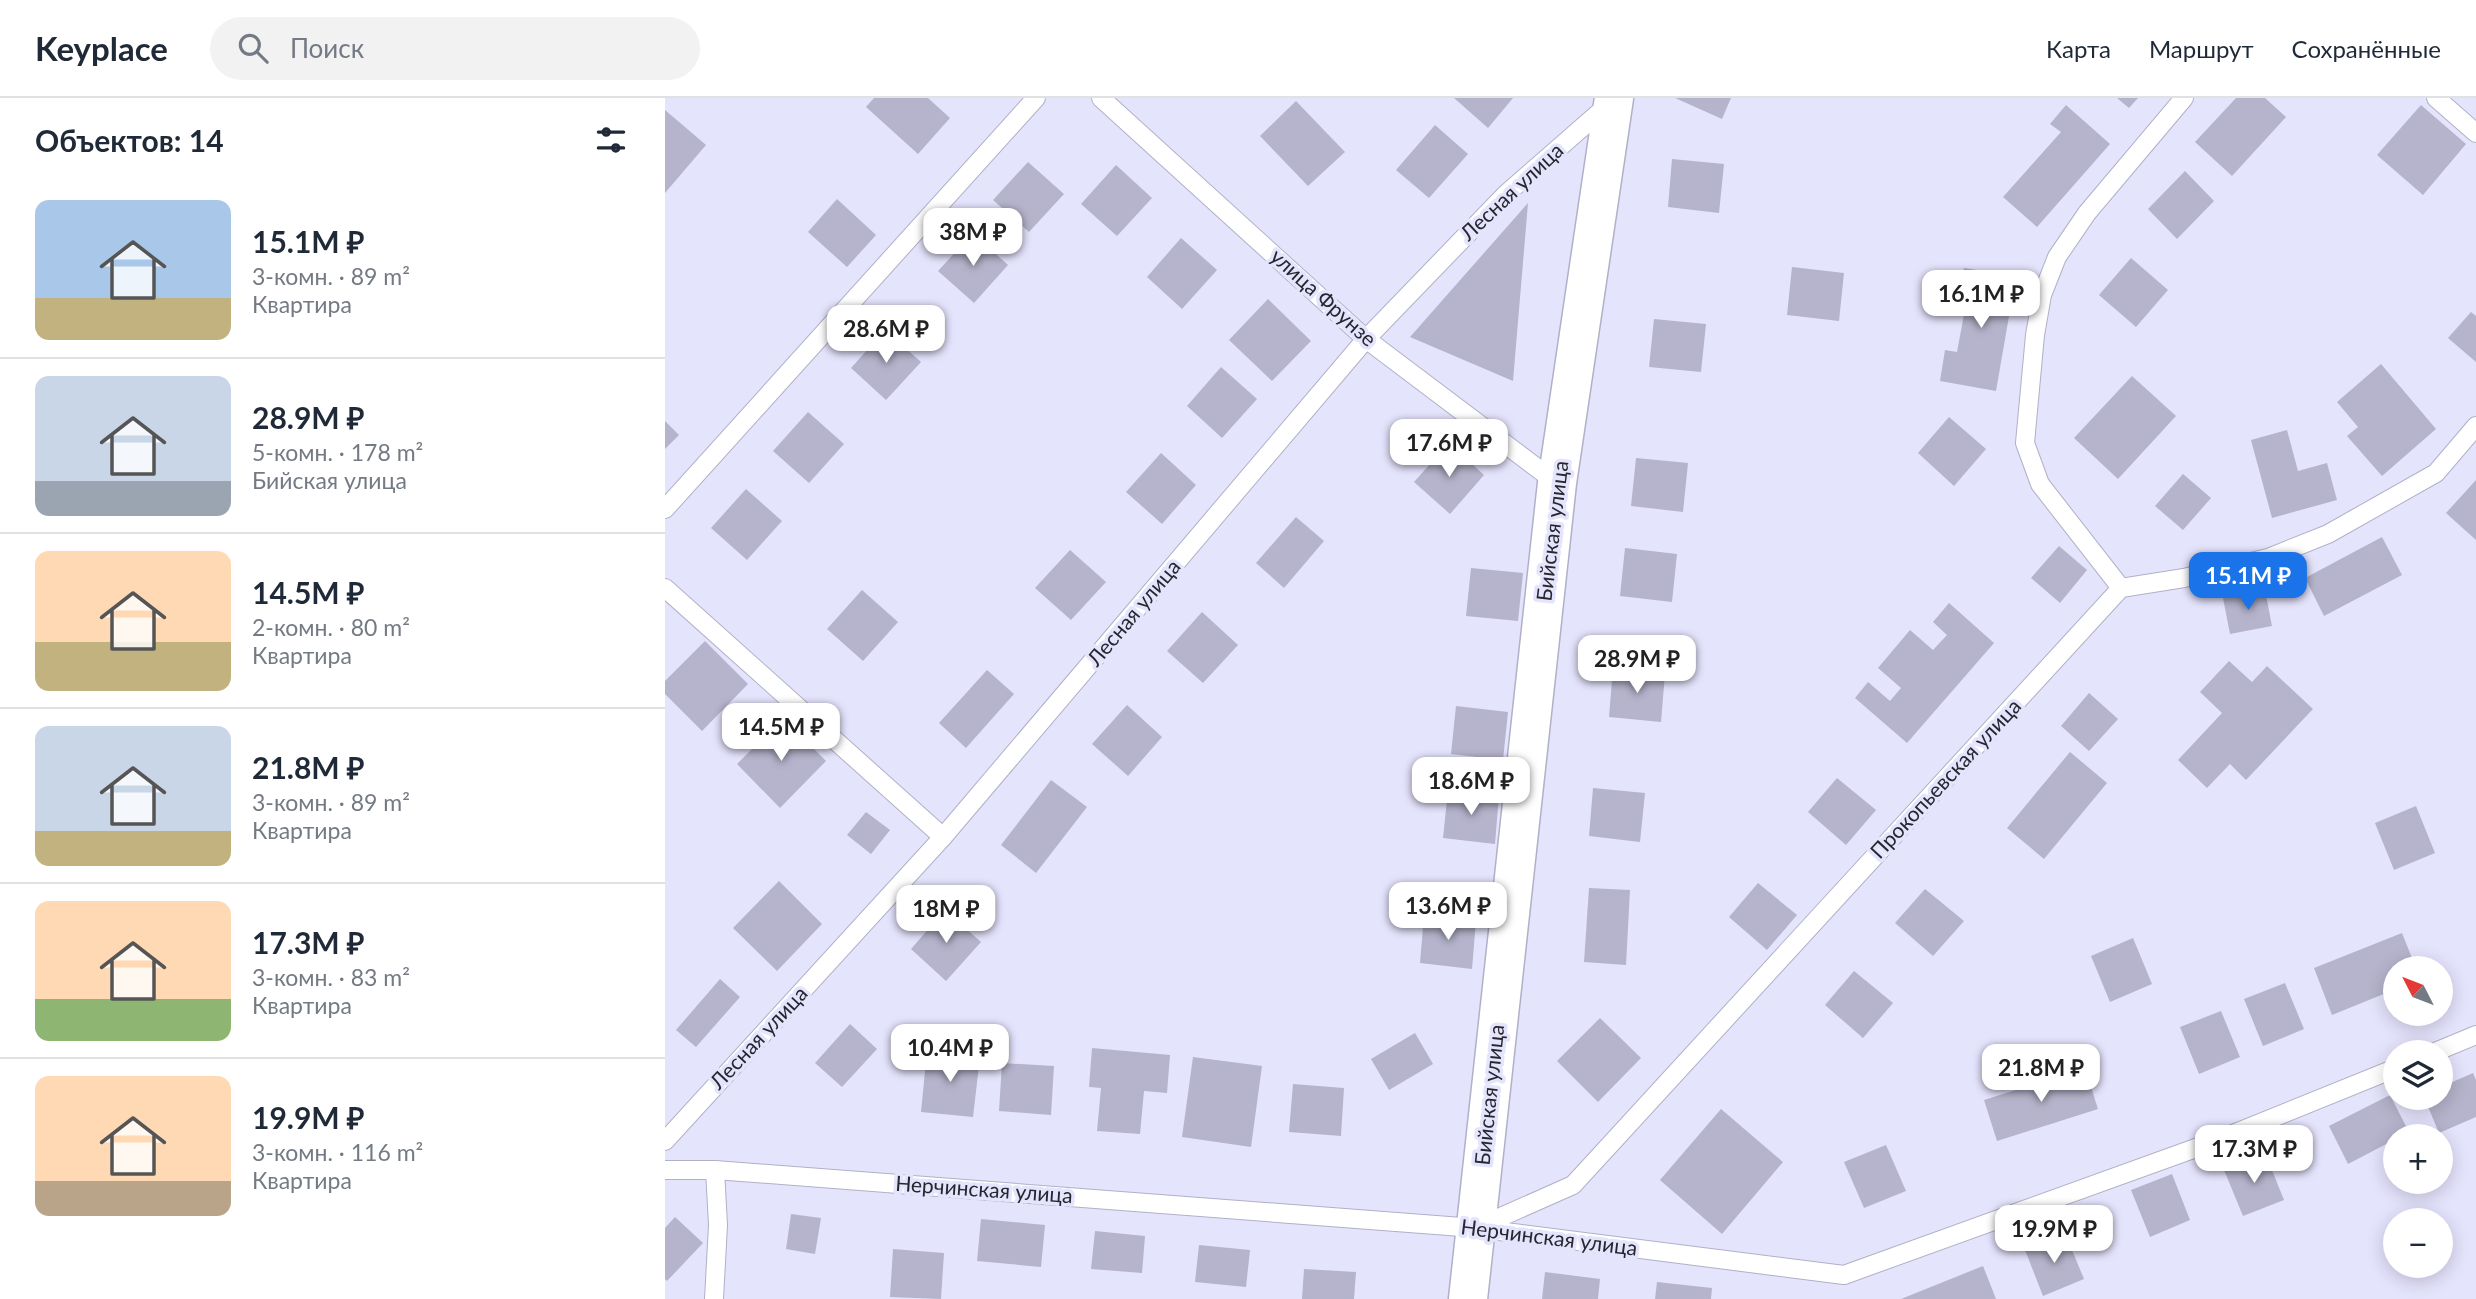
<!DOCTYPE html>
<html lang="ru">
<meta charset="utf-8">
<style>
:root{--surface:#fff;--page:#f2f2f3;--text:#1f2937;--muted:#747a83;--line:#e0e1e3;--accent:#1a73e8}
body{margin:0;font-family:Lato,sans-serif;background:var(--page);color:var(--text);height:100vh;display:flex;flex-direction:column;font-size:26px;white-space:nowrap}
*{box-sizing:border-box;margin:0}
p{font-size:23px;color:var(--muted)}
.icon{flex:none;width:38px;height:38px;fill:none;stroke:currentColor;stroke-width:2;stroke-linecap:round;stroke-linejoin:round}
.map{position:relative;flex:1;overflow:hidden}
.panel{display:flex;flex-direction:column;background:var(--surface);width:665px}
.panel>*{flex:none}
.needle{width:46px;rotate:312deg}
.buttons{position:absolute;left:1718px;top:858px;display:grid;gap:14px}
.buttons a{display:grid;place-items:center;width:70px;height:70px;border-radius:50%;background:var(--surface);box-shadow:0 4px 18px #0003;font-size:35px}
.price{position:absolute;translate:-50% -60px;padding:0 16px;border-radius:14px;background:#fff;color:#222;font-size:23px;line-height:46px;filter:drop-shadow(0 2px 4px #0008)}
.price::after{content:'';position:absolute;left:50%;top:42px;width:21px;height:16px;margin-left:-10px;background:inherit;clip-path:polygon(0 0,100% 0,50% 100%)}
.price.active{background:var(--accent);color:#fff}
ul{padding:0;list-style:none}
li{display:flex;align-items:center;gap:21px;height:175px;padding:0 35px}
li+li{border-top:2px solid var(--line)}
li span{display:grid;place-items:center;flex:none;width:196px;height:140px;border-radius:14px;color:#555}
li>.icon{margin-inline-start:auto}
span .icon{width:84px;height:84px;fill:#fffc;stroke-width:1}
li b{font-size:30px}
h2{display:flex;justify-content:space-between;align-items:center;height:84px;padding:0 35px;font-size:30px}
header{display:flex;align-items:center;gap:42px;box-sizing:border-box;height:98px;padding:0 35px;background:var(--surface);border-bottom:2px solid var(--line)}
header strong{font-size:33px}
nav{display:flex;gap:38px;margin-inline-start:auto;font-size:24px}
.search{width:490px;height:63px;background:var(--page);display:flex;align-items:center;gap:18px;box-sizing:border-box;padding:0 24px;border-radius:38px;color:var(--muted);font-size:26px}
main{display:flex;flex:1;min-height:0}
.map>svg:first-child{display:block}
</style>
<header>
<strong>Keyplace</strong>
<div class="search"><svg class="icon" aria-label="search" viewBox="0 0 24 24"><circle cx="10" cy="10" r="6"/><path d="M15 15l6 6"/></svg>Поиск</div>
<nav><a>Карта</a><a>Маршрут</a><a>Сохранённые</a></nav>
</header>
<main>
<section class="panel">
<h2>Объектов: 14<svg class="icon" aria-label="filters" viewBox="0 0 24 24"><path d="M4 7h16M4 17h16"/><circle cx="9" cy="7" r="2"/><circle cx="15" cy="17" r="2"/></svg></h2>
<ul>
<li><span style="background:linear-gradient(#a9c7e8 70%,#c2b280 0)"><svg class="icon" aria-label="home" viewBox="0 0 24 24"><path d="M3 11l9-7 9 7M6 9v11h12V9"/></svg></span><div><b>15.1M ₽</b><p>3-комн. · 89 m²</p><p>Квартира</p></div></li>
<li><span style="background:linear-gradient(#c9d6e8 75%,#9aa5b1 0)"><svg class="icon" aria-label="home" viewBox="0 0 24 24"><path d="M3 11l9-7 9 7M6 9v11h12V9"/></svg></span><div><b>28.9M ₽</b><p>5-комн. · 178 m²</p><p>Бийская улица</p></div></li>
<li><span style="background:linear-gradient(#ffd9b3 65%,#c2b280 0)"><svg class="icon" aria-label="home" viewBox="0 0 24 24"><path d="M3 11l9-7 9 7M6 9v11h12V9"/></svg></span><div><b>14.5M ₽</b><p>2-комн. · 80 m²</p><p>Квартира</p></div></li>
<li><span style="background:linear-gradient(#c9d6e8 75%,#c2b280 0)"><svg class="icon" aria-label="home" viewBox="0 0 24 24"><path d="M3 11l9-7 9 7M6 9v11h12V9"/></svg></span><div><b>21.8M ₽</b><p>3-комн. · 89 m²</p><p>Квартира</p></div></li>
<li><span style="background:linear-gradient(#ffd9b3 70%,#8fb573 0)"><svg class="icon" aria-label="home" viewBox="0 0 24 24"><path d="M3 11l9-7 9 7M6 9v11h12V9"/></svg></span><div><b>17.3M ₽</b><p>3-комн. · 83 m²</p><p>Квартира</p></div></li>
<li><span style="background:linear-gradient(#ffd9b3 75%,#b9a48a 0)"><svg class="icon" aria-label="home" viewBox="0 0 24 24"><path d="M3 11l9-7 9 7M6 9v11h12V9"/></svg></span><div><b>19.9M ₽</b><p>3-комн. · 116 m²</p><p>Квартира</p></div></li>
</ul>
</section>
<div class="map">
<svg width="1811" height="1201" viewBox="0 0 1811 1201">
<rect width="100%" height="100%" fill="#e5e4fd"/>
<g fill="#b5b4cc">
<path d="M209 0H263L285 20 253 56 201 9Z"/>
<path d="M789 0H848L823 30Z"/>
<path d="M1010 0H1066L1057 21Z"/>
<path d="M1452 0H1473L1464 10Z"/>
<path d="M1571 0H1600L1621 19 1567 78 1530 44Z"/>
<path d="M631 3 680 54 643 88 595 38Z"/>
<path d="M1401 7 1445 46 1372 129 1338 99 1396 34 1385 26Z"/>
<path d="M1756 7 1801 46 1758 97 1712 57Z"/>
<path d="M0 12 41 47 0 95Z"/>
<path d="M770 27 803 56 764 100 731 72Z"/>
<path d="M1007 61 1059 66 1054 115 1003 109Z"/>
<path d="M363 64 399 96 364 134 328 102Z"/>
<path d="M451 67 487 100 452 138 416 106Z"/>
<path d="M1520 73 1549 103 1512 141 1483 111Z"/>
<path d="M172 101 211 137 182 169 143 134Z"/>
<path d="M863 105 848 283 745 239Z"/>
<path d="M308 135 343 167 309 205 273 173Z"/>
<path d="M516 140 552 172 517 211 482 179Z"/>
<path d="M1466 160 1503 192 1471 229 1434 197Z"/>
<path d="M1127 169 1179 175 1174 223 1122 217Z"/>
<path d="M1299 170 1351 178 1331 293 1275 283 1280 252 1292 254 1300 211 1292 209Z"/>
<path d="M603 201 646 243 607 283 564 242Z"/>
<path d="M1806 214 1811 218V264L1783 240Z"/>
<path d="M989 221 1041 226 1036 274 984 269Z"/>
<path d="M220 232 256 264 221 302 186 270Z"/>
<path d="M1716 266 1771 331 1717 378 1682 338 1693 329 1672 304Z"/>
<path d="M556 269 592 301 557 340 522 308Z"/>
<path d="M1467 278 1511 318 1453 381 1409 340Z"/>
<path d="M143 314 179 346 144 385 108 353Z"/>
<path d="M1284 319 1321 351 1289 388 1253 355Z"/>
<path d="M0 323 14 337 0 351Z"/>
<path d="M1622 332 1633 373 1662 365 1672 402 1607 420 1586 342Z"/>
<path d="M784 345 819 377 785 416 749 384Z"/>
<path d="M496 355 531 387 497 426 461 394Z"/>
<path d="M971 360 1023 365 1018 414 966 408Z"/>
<path d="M1518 376 1546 400 1518 432 1490 408Z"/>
<path d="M1811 382V442L1781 415Z"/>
<path d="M81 391 117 423 82 462 46 430Z"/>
<path d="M631 419 659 443 619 490 591 465Z"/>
<path d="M1717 439 1737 477 1659 518 1640 480Z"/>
<path d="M1394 448 1422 472 1395 505 1366 480Z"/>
<path d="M960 450 1012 456 1007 504 955 498Z"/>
<path d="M405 452 441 484 406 522 370 490Z"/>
<path d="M806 470 858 475 853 523 801 518Z"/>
<path d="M197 492 233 524 198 563 162 531Z"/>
<path d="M1600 492 1607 528 1565 536 1558 500Z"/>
<path d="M1284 505 1329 545 1242 645 1190 600 1203 584 1225 603 1236 590 1213 570 1245 532 1268 552 1282 537 1268 524Z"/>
<path d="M537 514 573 547 538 585 502 553Z"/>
<path d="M40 543 83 586 37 633 0 596V583Z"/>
<path d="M1564 563 1587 584 1602 568 1648 611 1581 682 1565 666 1542 690 1513 662 1557 615 1535 594Z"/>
<path d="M948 570 1000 576 996 624 944 619Z"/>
<path d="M322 572 349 596 301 650 274 625Z"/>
<path d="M1424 595 1453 621 1424 653 1396 628Z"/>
<path d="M462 607 497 639 463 678 427 646Z"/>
<path d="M791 608 843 614 838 662 786 656Z"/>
<path d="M118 620 161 663 115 710 72 666Z"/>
<path d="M1405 654 1442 685 1379 761 1342 730Z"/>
<path d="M1172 680 1211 712 1181 747 1143 714Z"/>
<path d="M386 682 422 709 371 775 336 747Z"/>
<path d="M928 690 980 695 975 744 924 738Z"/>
<path d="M783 692 834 698 830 746 778 740Z"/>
<path d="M1751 708 1770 755 1729 772 1710 725Z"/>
<path d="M201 714 225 732 206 756 182 737Z"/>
<path d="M114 783 157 826 112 873 68 830Z"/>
<path d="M1093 785 1132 817 1102 852 1064 819Z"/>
<path d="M924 790 965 792 961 867 919 864Z"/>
<path d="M1260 791 1299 823 1268 858 1230 825Z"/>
<path d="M280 812 316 844 281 883 246 851Z"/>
<path d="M759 817 811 823 807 871 755 865Z"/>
<path d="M1737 835 1751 870H1731V891L1667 917 1649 870Z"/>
<path d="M1468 840 1487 886 1445 904 1426 858Z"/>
<path d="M1189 873 1228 905 1198 940 1160 907Z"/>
<path d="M55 881 75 899 31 949 11 932Z"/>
<path d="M1620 885 1639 931 1598 948 1579 901Z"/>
<path d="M1556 913 1575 959 1534 976 1515 929Z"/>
<path d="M935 920 976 960 933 1004 892 963Z"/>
<path d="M185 926 212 951 177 989 150 965Z"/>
<path d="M750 935 768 966 724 992 706 961Z"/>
<path d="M427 950 505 957 502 995 479 993 475 1036 432 1033 436 990 424 989Z"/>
<path d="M262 953 315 959 308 1019 256 1014Z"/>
<path d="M528 959 597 968 586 1049 517 1039Z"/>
<path d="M337 965 389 968 386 1017 334 1013Z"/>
<path d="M1420 970 1433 1011 1332 1043 1319 1002Z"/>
<path d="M1808 975 1811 982V1019L1774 1035 1759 999H1776V989Z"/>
<path d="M628 986 679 990 676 1038 624 1034Z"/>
<path d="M1725 997 1744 1034 1731 1038V1041L1683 1066 1664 1028Z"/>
<path d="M1056 1011 1118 1064 1057 1136 995 1082Z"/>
<path d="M1221 1047 1241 1093 1199 1110 1179 1064Z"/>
<path d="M1600 1055 1619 1102 1578 1118 1559 1072Z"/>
<path d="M1507 1076 1525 1122 1485 1139 1466 1092Z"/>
<path d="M126 1116 156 1120 150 1156 121 1151Z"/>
<path d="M10 1119 38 1145 2 1183 0 1181V1130Z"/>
<path d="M316 1121 380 1127 376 1169 312 1163Z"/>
<path d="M430 1133 480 1138 477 1175 426 1171Z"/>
<path d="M1400 1135 1419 1181 1378 1198 1360 1152Z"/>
<path d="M534 1147 585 1152 581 1189 530 1184Z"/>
<path d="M228 1151 279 1155 276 1201 225 1199Z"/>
<path d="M1318 1168 1331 1201H1236Z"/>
<path d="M639 1171 691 1174 689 1201H637Z"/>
<path d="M880 1174 935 1181 933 1201H877Z"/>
<path d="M992 1184 1047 1190 1046 1201H990Z"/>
</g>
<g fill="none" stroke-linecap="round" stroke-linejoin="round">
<defs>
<g id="service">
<path d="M436 0 701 241 892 385"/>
<path d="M1771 0 1811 35"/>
<path d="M0 411 371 0"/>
<path d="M0 490 278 739"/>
<path d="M1456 490 1375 386 1360 345 1370 237 1377 197 1392 159 1422 115 1519 0"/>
<path d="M1770 954 1811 937"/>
<path d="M0 1043 278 739 701 241 841 96 944 6"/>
<path d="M0 1072H50L810 1130 1179 1177 1553 1042 1731 970"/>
<path d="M811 1130 908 1087 1456 490 1519 480 1603 460 1663 436 1771 375 1811 328"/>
<path d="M49 1201 53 1127 50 1072"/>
</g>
<path id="tertiary" d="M803 1201 892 385 949 0"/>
</defs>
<use href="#service" stroke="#b0b0c7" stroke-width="20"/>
<use href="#tertiary" stroke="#b0b0c7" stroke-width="41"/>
<use href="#service" stroke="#fff" stroke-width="18"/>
<use href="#tertiary" stroke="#fff" stroke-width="38"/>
</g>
<g text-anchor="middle" stroke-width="7" stroke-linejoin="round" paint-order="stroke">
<g font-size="21" fill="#272730" stroke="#e5e4fd">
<text transform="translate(847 94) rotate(-43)" y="7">Лесная улица</text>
<text transform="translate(658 200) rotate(42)" y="7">улица Фрунзе</text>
<text transform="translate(888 433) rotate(-83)" y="7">Бийская улица</text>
<text transform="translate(469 515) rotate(-50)" y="7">Лесная улица</text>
<text transform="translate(1281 681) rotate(-47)" y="7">Прокопьевская улица</text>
<text transform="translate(94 940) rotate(-47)" y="7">Лесная улица</text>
<text transform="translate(825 997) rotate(-84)" y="7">Бийская улица</text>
<text transform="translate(319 1092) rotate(4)" y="7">Нерчинская улица</text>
<text transform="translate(884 1140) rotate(7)" y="7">Нерчинская улица</text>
</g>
</g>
</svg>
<div class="buttons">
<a><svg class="needle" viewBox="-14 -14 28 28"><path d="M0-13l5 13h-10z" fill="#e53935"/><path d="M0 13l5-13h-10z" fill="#747a83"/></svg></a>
<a><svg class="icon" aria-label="layers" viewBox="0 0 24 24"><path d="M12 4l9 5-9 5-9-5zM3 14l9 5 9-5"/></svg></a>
<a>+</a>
<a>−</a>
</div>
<b class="price" style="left:308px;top:170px">38M ₽</b>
<b class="price" style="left:1316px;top:232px">16.1M ₽</b>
<b class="price" style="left:221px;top:267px">28.6M ₽</b>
<b class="price" style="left:784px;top:381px">17.6M ₽</b>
<b class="price active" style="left:1583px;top:514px">15.1M ₽</b>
<b class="price" style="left:972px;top:597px">28.9M ₽</b>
<b class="price" style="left:116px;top:665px">14.5M ₽</b>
<b class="price" style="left:806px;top:719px">18.6M ₽</b>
<b class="price" style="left:783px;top:844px">13.6M ₽</b>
<b class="price" style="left:281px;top:847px">18M ₽</b>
<b class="price" style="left:285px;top:986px">10.4M ₽</b>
<b class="price" style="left:1376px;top:1006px">21.8M ₽</b>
<b class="price" style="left:1589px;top:1087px">17.3M ₽</b>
<b class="price" style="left:1389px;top:1167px">19.9M ₽</b>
</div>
</main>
